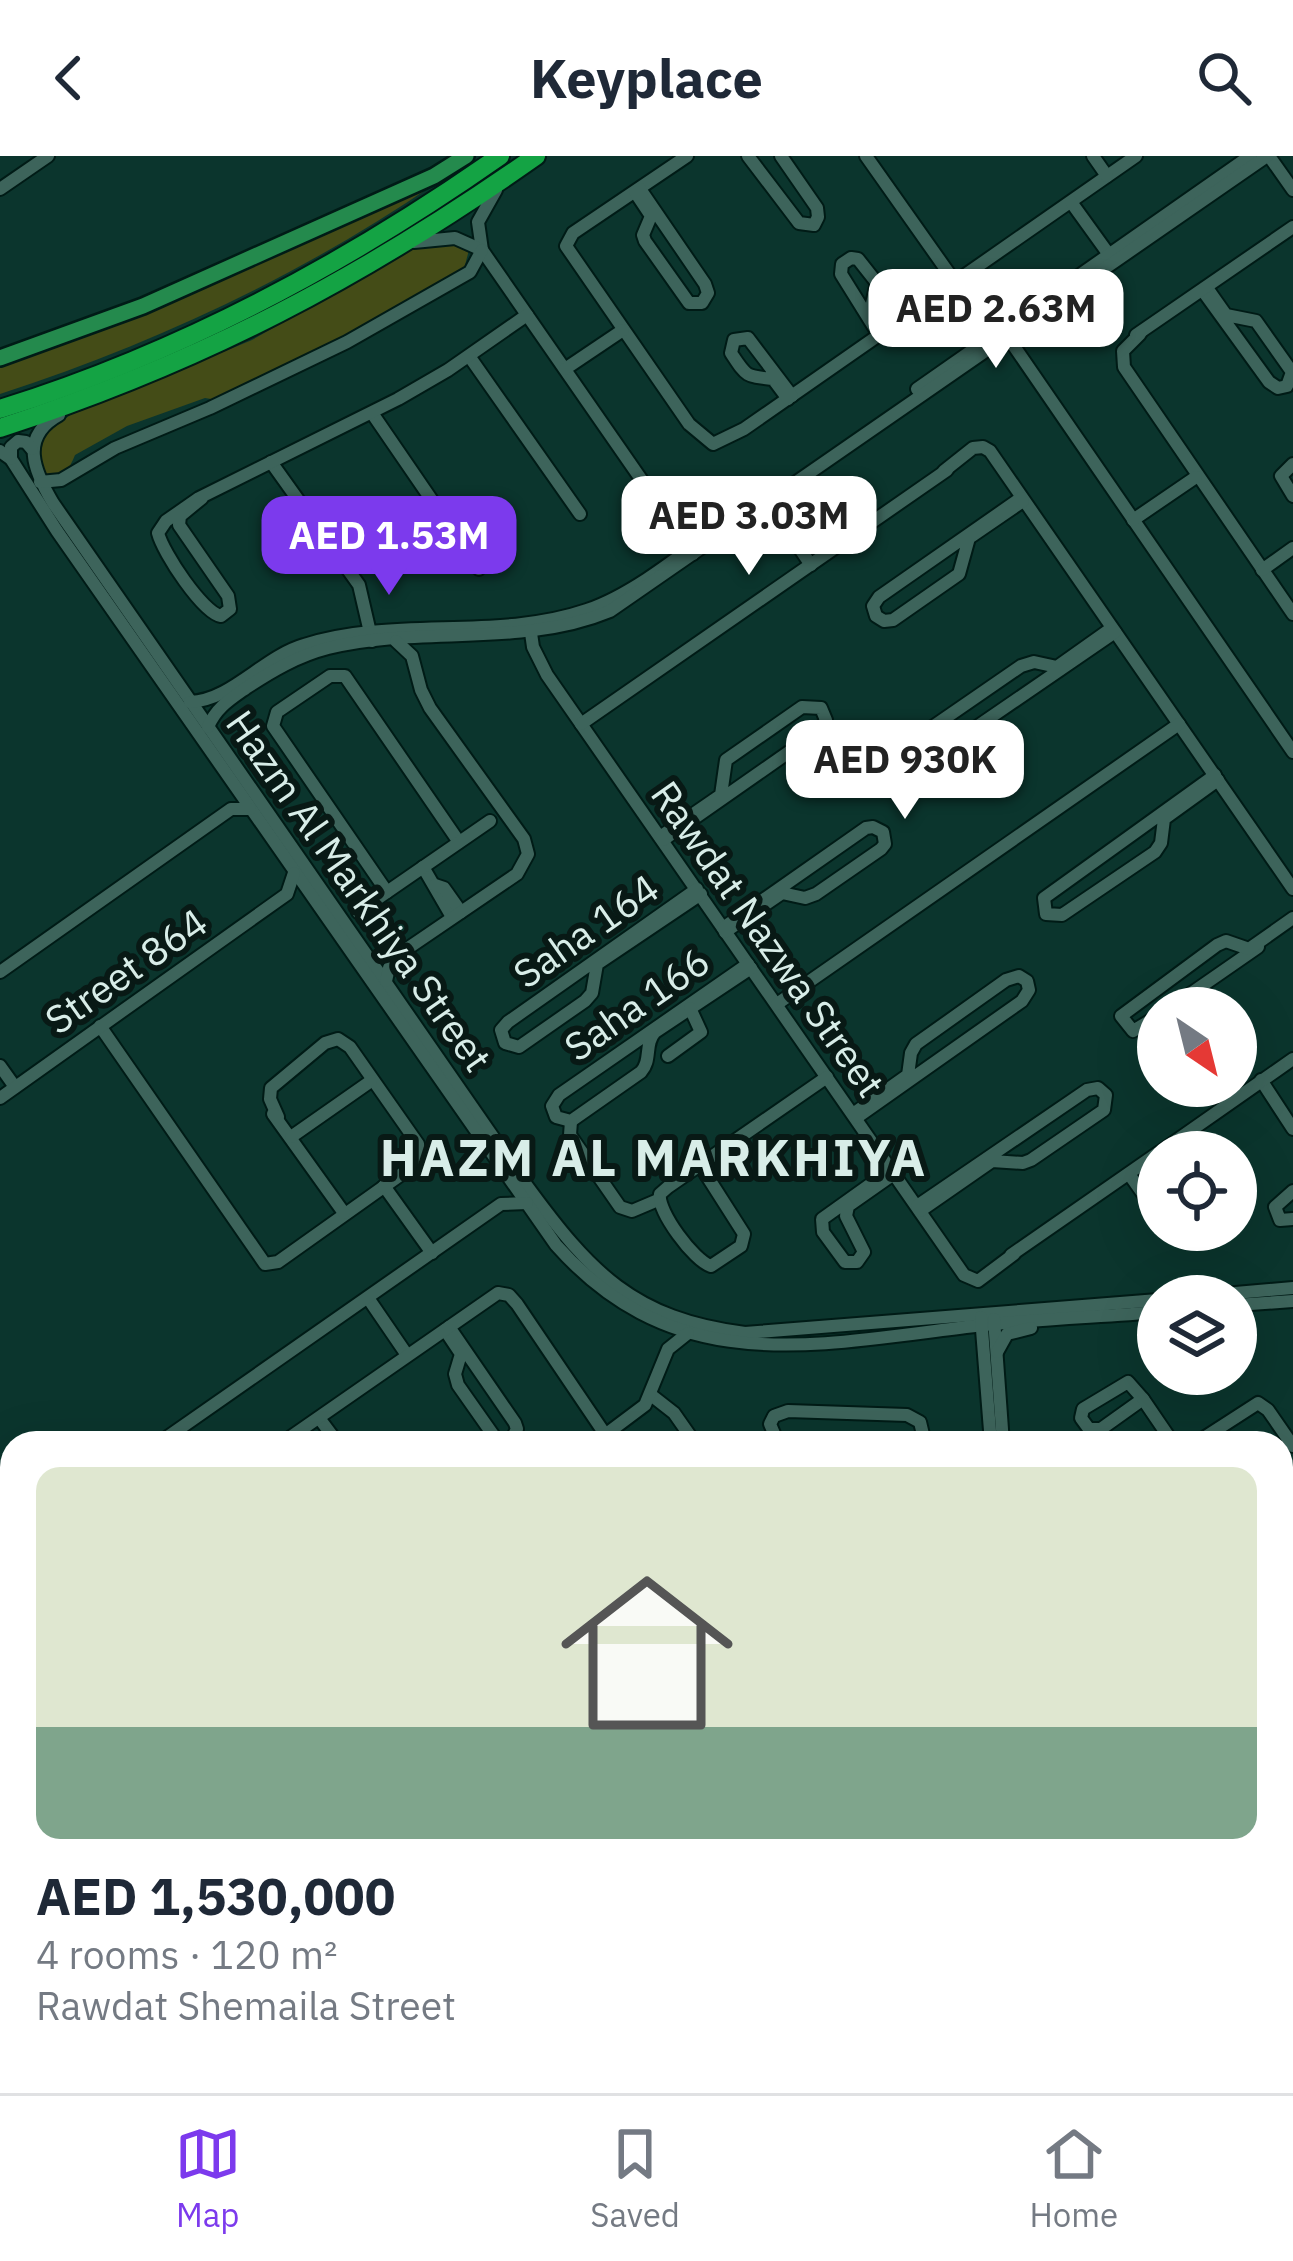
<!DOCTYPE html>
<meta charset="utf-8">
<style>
:root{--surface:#fff;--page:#f2f2f3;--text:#1f2937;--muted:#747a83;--line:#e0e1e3;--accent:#7c3aed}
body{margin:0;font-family:"IBM Plex Sans",sans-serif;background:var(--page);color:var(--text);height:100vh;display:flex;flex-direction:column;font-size:45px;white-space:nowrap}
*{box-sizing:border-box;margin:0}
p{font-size:39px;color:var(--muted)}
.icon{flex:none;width:66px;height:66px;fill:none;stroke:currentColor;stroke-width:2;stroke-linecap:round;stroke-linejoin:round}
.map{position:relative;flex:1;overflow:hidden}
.drawer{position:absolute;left:0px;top:1275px;width:1293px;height:663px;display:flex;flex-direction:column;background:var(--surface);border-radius:36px 36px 0 0;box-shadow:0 12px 48px #0002}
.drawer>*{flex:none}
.needle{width:78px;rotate:145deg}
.fabs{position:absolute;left:1137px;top:831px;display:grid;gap:24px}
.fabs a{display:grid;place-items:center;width:120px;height:120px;border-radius:50%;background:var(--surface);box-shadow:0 12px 48px #0002;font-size:60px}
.price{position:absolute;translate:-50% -102px;padding:0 27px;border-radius:24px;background:#fff;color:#222;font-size:39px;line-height:78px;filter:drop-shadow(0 3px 6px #0008)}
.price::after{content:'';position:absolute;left:50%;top:72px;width:36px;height:27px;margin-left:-18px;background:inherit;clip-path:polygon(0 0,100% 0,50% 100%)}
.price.active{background:var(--accent);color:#fff}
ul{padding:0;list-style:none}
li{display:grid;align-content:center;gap:24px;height:636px;padding:0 36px}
li span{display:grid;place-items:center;height:372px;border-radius:24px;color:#555}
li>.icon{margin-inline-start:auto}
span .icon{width:216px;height:216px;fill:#fffc;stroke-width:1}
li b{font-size:51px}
header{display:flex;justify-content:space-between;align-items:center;height:156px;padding:0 36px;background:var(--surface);font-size:54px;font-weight:700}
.tabs{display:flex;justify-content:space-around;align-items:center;height:168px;border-top:3px solid var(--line);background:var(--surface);font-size:33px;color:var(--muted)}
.tabs a{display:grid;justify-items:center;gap:6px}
.tabs .active{color:var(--accent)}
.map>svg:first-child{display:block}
</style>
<header><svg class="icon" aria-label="back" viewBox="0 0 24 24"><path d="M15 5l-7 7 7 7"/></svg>Keyplace<svg class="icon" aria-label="search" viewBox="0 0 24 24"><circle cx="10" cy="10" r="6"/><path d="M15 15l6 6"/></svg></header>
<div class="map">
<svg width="1293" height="1937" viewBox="0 0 1293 1937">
<rect width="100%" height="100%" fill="#0b352d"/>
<g fill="#444c17">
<path d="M433 29C300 120 153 188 0 238V207L139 158Z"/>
<path d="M451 87 469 94 464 113 348 178 217 244 205 242 127 270 75 299C69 314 64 321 48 323L39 305 42 281 70 259 252 184 411 94 426 88Z"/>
<path d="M1293 1433V1535L1281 1517V1442Z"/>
</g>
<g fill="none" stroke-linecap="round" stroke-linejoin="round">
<defs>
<g id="minor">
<path d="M687 0 573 77 566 90 689 268 713 288 744 273 1136 0"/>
<path d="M748 0 799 67 814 69 818 61 817 52 781 0"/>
<path d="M866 0 955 126"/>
<path d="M1093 0 1107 20"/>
<path d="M1269 0 1293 34"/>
<path d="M0 33 48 0"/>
<path d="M496 34 478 66 482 94 693 398"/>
<path d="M635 36 651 60 643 79 645 85 689 147H702L708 137 705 128 640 33"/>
<path d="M1071 46 1110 100"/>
<path d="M414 86 455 82 482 94"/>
<path d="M1203 135 1269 226 1278 232 1287 230 1292 216 1256 165 1226 159 1207 132"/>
<path d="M1005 177 1293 596"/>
<path d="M1140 178 1123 195 1124 211 1293 458"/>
<path d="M879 179 841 118 842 108 851 102 858 103 877 127 871 152 884 175"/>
<path d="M1136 179 1293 71"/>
<path d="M469 200 580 358"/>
<path d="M565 213 623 174"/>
<path d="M917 233 1250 0"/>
<path d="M788 243 773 223C745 220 747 221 731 197L734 184 748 182 792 240"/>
<path d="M372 257 479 413"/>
<path d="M59 259C19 281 34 315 53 347L527 1030C590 1116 633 1163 745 1177L1158 1144"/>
<path d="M0 295 11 303 57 375 556 1089C676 1224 815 1189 975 1170 1036 1163 1097 1161 1158 1156"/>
<path d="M11 303V291L18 285 26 286 32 293"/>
<path d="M271 306 359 429 372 485"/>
<path d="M1293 308 1281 320 1293 340"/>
<path d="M944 315 973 292 983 291 990 295 1293 733"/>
<path d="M40 326 61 324 115 292 210 252 347 186 470 116 482 94"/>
<path d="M764 340 811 409"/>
<path d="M202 342 180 360 179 369 228 440 230 453 221 460C203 457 163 397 158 377L166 365 199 342 398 243 448 214 527 159"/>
<path d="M1021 342 879 441 873 450 876 460 884 465 893 464 959 418 969 382 1023 345"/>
<path d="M1133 364 1196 321"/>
<path d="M1262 414 1293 392"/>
<path d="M530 470 533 491 547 519 964 1119 978 1125 1014 1098"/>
<path d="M1112 472 1057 511 1034 506 1021 510 931 572 927 582 929 589 938 595 946 592 1115 476"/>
<path d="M190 546C232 544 263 501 304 489 395 460 497 485 587 454 640 436 696 386 742 354"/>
<path d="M581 568 947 314"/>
<path d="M208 571C216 552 229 544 246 532 272 515 297 500 328 492 419 469 521 492 610 455L1267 0"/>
<path d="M1215 619 1044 742 1046 758 1062 759 1155 696 1161 687 1164 663 1218 624"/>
<path d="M660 681 721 639 726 604 802 551 821 552 826 564 819 575 663 684"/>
<path d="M423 711 452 761"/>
<path d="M435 729 444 732 461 756"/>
<path d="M697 733 508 866 501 874 505 887 519 891 585 845 592 837 597 808 701 738"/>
<path d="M387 736 273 570 277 556 330 520H345L459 686"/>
<path d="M358 756 490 665"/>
<path d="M723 772 866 672 873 671 883 676 885 688 881 693 816 738 805 742 782 737 725 776"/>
<path d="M748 808 559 939 552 950 556 961 571 965 641 916C652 904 644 888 655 876L751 812"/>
<path d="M0 816 231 653H250"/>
<path d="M386 825 389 812 398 799 517 718 528 698 524 683 430 552 421 534 412 500 396 485"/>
<path d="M777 848 1179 568"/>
<path d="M1170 852 1258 791"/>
<path d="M1158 860 1133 875 1121 860 1217 789 1226 785 1249 793 1293 762"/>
<path d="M100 870 265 1108 278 1106 420 1005 418 988 350 891 338 883 325 887 271 932 270 943 278 961"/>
<path d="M668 900 701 876 690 852"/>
<path d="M0 910 15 931"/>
<path d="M1261 924 1293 973"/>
<path d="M0 942 287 738 294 717"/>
<path d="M273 958 344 1057"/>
<path d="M853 958 908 919 911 897 916 888 1006 824 1019 820 1027 825 1029 834 1022 845 856 962"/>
<path d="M571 965 570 979 620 1051 632 1055 658 1044"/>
<path d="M291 981 371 925"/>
<path d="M1160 996 1293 903"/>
<path d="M700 1009 744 1078 741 1090 711 1110C694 1105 657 1055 660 1038L668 1031 827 921"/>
<path d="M892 1013 822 1063 823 1076 845 1106H857L864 1096 846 1060 848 1050 895 1017"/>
<path d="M1129 1018 1158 1059"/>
<path d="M384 1030 432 1097"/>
<path d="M1293 1035 1275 1051 1280 1064 1293 1063"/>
<path d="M917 1050 1087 934 1098 932 1106 939 1104 954 1031 1004 1023 1007 992 1005 920 1055"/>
<path d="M1173 1074 1187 1082 1197 1074"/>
<path d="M1011 1099 1158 997"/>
<path d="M1201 1140 1293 1132"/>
<path d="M368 1142 407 1199"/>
<path d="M1236 1149 1293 1145"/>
<path d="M981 1161 991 1287"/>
<path d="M994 1163 1003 1287"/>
<path d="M445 1174 461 1198 455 1218 458 1229 496 1283H512L517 1273 515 1267 449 1171"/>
<path d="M997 1196 1007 1178 1031 1172"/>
<path d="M1128 1226 1143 1243 1101 1273H1089L1081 1262 1083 1253Z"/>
<path d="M651 1239 674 1257 695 1287"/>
<path d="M1143 1243 1173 1287"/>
<path d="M319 1262 337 1286 360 1287"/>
<path d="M605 1279 645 1249 668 1193 688 1177"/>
<path d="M159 1287 501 1048 527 1047"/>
<path d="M282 1287 498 1137 509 1139 517 1148 611 1287"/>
<path d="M778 1287 770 1268 774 1260 788 1255 907 1259 920 1266 925 1287"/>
<path d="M1196 1287 1258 1247 1268 1254 1293 1290"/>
<path d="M1281 1365 1293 1357"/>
<path d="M0 1373 12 1370"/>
<path d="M1281 1439 1293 1431"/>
<path d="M0 1480 12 1472"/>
<path d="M0 1513 12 1506"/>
<path d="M1281 1523 1293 1541"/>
<path d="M1281 1604 1293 1596"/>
<path d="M0 1607 12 1625"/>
<path d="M1281 1678 1293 1670"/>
<path d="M141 1926 149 1937"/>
<path d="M688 1926 695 1937"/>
<path d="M18 1937 34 1926"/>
<path d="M37 1937 53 1926"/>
<path d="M418 1937 421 1926"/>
<path d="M621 1937 637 1926"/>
<path d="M908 1937 924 1926"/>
<path d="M1283 1937 1293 1930"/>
</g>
<path id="major" d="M0 202 143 150 434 20 466 0"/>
<g id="highway">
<path d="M0 253C180 197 346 108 500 0"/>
<path d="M0 272C203 206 362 122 536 0"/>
<path d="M1281 1784 1293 1775"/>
<path d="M1281 1823 1293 1814"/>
<path d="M1063 1937 1079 1926"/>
<path d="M1121 1937 1136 1926"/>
</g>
</defs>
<use href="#minor" stroke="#001b16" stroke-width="16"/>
<use href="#major" stroke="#001b16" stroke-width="20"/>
<use href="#highway" stroke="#001b16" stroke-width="22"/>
<use href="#minor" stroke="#3d645b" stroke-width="12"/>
<use href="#major" stroke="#248a4d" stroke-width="15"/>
<use href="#highway" stroke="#14a344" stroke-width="18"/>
</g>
<g text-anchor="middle" stroke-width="12" stroke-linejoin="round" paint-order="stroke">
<g font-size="39" fill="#d8ede8" stroke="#081915">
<text transform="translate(359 735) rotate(55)" y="14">Hazm Al Markhiya Street</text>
<text transform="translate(586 775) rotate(-35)" y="14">Saha 164</text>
<text transform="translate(768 783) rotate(55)" y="14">Rawdat Nazwa Street</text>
<text transform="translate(126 815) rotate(-35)" y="14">Street 864</text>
<text transform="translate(637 848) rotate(-35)" y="14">Saha 166</text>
</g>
<g font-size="51" font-weight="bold" letter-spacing="3" fill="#d8ede8" stroke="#081915">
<text x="654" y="1020">HAZM AL MARKHIYA</text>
</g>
</g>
</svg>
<div class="fabs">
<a><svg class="needle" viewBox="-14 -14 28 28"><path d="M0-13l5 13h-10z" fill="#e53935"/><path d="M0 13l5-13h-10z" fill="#747a83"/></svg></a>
<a><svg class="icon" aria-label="locate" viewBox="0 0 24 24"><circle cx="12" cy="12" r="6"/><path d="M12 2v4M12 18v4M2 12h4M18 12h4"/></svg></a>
<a><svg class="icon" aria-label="layers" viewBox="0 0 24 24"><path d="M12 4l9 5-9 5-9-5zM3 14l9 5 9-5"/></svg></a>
</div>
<b class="price" style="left:996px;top:215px">AED 2.63M</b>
<b class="price" style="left:749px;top:422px">AED 3.03M</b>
<b class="price active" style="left:389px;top:442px">AED 1.53M</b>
<b class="price" style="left:905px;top:666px">AED 930K</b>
<section class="drawer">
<ul>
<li><span style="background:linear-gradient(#dfe7d0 70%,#7fa58c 0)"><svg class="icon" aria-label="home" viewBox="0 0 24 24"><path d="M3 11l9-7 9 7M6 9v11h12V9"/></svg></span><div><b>AED 1,530,000</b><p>4 rooms · 120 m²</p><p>Rawdat Shemaila Street</p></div></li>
</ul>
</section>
</div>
<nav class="tabs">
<a class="active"><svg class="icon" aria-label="map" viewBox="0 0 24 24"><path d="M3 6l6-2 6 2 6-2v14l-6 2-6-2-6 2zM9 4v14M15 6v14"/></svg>Map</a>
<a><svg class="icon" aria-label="saved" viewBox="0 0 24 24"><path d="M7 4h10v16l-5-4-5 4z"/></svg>Saved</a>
<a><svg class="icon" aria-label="home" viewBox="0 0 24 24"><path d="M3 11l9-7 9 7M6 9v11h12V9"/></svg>Home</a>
</nav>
